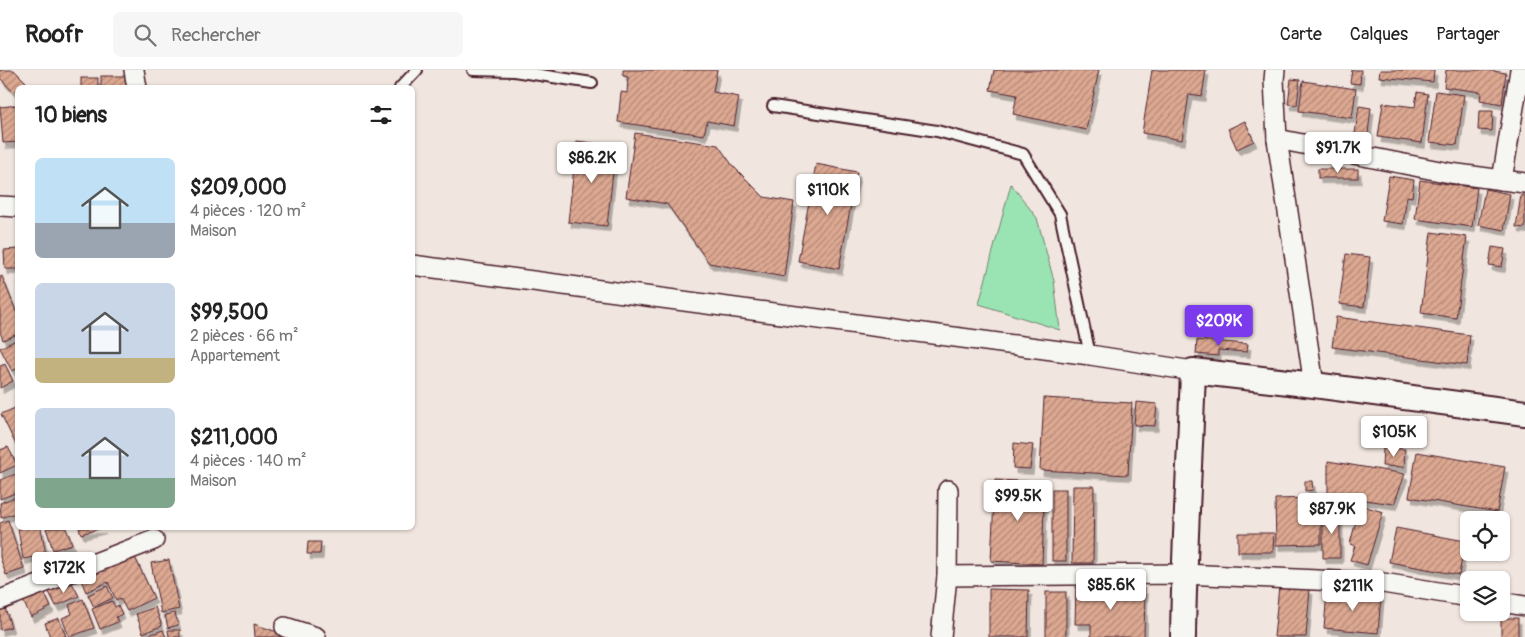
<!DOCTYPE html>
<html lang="fr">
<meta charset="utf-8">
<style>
:root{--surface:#fff;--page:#f6f6f6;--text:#222;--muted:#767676;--line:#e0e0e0;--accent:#7c3aed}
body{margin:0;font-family:Pangolin,sans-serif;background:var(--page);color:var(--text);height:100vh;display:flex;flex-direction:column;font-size:19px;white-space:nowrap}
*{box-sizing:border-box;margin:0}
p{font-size:16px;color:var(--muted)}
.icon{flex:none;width:28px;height:28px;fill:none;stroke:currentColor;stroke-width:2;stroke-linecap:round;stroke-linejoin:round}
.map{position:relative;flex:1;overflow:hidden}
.panel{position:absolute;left:15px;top:15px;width:400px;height:445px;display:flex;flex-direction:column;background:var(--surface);border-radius:8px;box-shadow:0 1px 4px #0004}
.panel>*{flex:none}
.buttons{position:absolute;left:1460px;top:441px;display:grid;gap:10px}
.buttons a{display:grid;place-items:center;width:50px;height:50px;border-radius:8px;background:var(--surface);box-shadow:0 1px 4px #0004;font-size:25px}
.price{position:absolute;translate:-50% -42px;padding:0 11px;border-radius:5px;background:#fff;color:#222;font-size:16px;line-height:32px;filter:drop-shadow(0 1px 2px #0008)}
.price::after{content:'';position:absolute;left:50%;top:30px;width:15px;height:11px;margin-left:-8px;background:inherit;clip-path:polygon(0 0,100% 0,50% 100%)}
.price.selected{background:var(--accent);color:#fff}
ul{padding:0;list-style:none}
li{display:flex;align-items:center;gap:15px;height:125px;padding:0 20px}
li span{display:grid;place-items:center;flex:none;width:140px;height:100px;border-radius:8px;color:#555}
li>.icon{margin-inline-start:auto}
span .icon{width:60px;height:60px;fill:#fffc;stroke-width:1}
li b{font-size:21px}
h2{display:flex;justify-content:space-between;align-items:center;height:60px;padding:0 20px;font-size:21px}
header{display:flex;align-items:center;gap:30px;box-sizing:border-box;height:70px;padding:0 25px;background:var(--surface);border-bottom:1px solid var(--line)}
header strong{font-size:24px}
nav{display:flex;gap:28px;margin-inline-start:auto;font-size:18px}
.search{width:350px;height:45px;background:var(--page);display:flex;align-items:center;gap:12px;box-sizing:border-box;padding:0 18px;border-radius:8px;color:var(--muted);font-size:19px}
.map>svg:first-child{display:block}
</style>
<header>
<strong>Roofr</strong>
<div class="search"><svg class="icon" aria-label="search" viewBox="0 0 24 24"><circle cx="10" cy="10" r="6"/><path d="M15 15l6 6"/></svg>Rechercher</div>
<nav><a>Carte</a><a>Calques</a><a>Partager</a></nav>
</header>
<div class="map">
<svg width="1525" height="567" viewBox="0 0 1525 567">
<defs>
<pattern id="building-hatch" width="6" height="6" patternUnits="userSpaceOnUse" patternTransform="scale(1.25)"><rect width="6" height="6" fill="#dca891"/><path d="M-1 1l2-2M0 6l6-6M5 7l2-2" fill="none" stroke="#b48877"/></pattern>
<filter id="shadow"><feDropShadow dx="3" dy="5.5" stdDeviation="0" flood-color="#0004"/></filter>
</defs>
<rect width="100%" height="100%" fill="#f1e6df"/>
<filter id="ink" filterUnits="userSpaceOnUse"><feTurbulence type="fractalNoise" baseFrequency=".02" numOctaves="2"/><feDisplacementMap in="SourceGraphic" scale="10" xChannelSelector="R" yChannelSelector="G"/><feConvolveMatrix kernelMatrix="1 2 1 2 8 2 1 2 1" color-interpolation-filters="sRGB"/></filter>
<g filter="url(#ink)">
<path fill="#9ae4b3" stroke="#72826f" d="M1011 114 1037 148 1054 211 1060 260 979 234Z"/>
<g fill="url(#building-hatch)" stroke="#4a1f2b" filter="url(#shadow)">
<path d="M0 0H14L26 12 18 18 14 23 0 8Z"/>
<path d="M623 0H717L713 22 739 27 734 56 707 51 704 65 618 52 621 22 627 23 628 7 623 6Z"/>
<path d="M994 0H1099L1086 60 1013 44 1017 25 990 20Z"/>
<path d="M1152 0H1206L1202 26 1189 24 1182 70 1142 63Z"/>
<path d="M1352 0H1361L1360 14 1350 13Z"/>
<path d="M1380 0H1434L1433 12 1379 7Z"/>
<path d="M1446 0H1487L1506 3 1502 34 1480 30 1481 22 1444 17Z"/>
<rect x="101" y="6" width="30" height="12"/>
<rect x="81" y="8" width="17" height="10"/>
<path d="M1291 9 1300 10 1297 35 1288 34Z"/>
<path d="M1303 11 1356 19 1352 48 1299 41Z"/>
<path d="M1436 21 1464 25 1457 75 1429 72Z"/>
<path d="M1417 22 1428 24 1422 73 1378 67 1383 33 1415 37Z"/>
<path d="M18 35V72L3 73 0 37Z"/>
<path d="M1359 36 1371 38 1367 72 1354 70Z"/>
<path d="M1479 41H1493L1492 61 1478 60Z"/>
<path d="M1245 51 1254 71 1237 79 1228 59Z"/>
<path d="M635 63 718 75 733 96 764 127 794 132 784 207 709 193 667 134 626 127Z"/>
<path d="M577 71 616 76 607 156 568 152Z"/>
<path d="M816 94 857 102 839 199 798 191Z"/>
<rect x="1318" y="99" width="40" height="9"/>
<path d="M1389 106 1414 110 1412 127 1407 126 1403 154 1382 151Z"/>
<path d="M1420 110 1477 118 1472 157 1415 149Z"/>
<path d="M1485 119 1510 124 1504 160 1478 155Z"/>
<path d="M1521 125H1525V158L1516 157Z"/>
<path d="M1431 162 1467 167 1456 248 1421 243Z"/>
<path d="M1492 177 1505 179 1502 197 1489 195Z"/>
<path d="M18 179V199H5L4 180Z"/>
<path d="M1346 184 1370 187 1364 237 1339 234Z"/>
<path d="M2 206 18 246V264L3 270 0 262V207Z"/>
<path d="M1336 247 1470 265 1467 295 1332 277Z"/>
<path d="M18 269V298L12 301 0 278Z"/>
<path d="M1197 270 1248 274 1247 282 1218 280V286L1196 284Z"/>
<path d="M5 294 13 311 0 318V296Z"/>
<path d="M1044 328 1132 333 1128 405 1040 400Z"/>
<path d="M1136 332 1157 334 1155 356 1134 355Z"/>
<path d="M15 338 18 343V379L1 344Z"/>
<path d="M1014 373 1033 375 1030 399 1013 398Z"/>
<path d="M8 377 17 395 0 403V380Z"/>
<path d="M1383 378 1405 379 1404 397 1382 396Z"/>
<path d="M1417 382 1505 397 1497 442 1409 427Z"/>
<path d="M1328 391 1405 404 1394 434 1328 425Z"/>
<path d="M18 403V422L0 429V410Z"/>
<path d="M995 410 1045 412 1042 494 991 491Z"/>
<path d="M1305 411H1312L1313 420 1305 421Z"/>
<path d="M1073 416H1094L1093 493H1072Z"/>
<rect x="1052" y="419" width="14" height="72"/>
<path d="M18 426V442L1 448 0 433Z"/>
<path d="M1313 428V442H1321V474L1276 475 1275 429Z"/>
<path d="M1360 435 1383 442 1367 495 1350 490 1355 476 1350 474Z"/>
<path d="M1340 441V488H1323V442Z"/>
<path d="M8 450 24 499 6 505 0 487V453Z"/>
<path d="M23 458H41L46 485 23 489 18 459Z"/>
<path d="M46 458H66L72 474 53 480Z"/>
<path d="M79 458H103L81 464Z"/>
<path d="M1396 458 1465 471 1459 505 1389 492Z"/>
<path d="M1238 463H1274L1273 482H1238Z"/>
<path d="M308 472H321L320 484H307Z"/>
<path d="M134 485 154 528 127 541 120 528 116 530 108 512 86 522 81 510Z"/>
<path d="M169 490 179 539 161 543 151 493Z"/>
<path d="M71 511 79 526 56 536 49 522Z"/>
<path d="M107 516 113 528 94 537 88 525Z"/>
<path d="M1279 516 1310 519 1306 567H1274Z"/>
<path d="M1076 517 1145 519 1144 567H1091V554H1075Z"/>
<path d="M989 519 1029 520 1028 567H989Z"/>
<path d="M44 522 51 537 31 547 23 531Z"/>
<rect x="1046" y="522" width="20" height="45"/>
<path d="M1327 522 1381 526 1378 563 1324 558Z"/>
<path d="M83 529 94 558 69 567 62 548 72 544 69 535Z"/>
<path d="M112 531 115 537 118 535 122 544 116 547 118 552 100 559 92 539Z"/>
<path d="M155 537 162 556 143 563 136 544Z"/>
<path d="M5 538 11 557 0 560V539Z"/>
<path d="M175 543 178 555 168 558 165 545Z"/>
<path d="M59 548 66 567H50L45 553Z"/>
<rect x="1501" y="548" width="17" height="19"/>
<path d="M254 554 289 566V567H255Z"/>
<path d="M163 560 166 567H146V566Z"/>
<path d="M168 560H180V567H169Z"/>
</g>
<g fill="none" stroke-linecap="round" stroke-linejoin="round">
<defs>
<g id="service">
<path d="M473 0 514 1 592 13"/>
<path d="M400 18 417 0"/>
<path d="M773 36 937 61 1023 84 1060 144 1090 285"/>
</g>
<g id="minor">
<path d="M134 0 137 18"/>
<path d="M1275 0 1274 10 1277 69 1314 315"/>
<path d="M1277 69 1450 103 1525 113"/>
<path d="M1502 110 1520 0"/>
<path d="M0 136 18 137"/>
<path d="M412 195 1090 285 1193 301"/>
<path d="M947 506 1184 504 1383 513 1469 527"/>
<path d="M0 530 154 470"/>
<path d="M1501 532 1525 536"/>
<path d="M285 557 316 567"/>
<path d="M941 567 947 506 948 420"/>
</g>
<path id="tertiary" d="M1183 567C1184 478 1190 390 1193 301L1314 315 1525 343"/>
</defs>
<use href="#service" stroke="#4a1f2b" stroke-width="14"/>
<use href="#minor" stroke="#4a1f2b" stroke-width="22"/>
<use href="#tertiary" stroke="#4a1f2b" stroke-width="28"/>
<use href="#service" stroke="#f6f6f2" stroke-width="10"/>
<use href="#minor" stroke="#f6f6f2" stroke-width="19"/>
<use href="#tertiary" stroke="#f6f6f2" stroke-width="24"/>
</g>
</g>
</svg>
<div class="buttons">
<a><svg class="icon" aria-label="locate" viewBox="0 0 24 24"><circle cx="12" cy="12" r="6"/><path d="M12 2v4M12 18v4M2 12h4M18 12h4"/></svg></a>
<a><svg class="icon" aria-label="layers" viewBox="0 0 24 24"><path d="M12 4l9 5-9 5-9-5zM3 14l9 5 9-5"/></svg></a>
</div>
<b class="price" style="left:1338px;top:104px">$91.7K</b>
<b class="price" style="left:592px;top:114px">$86.2K</b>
<b class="price" style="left:828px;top:146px">$110K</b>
<b class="price selected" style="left:1219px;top:277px">$209K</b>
<b class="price" style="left:1394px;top:388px">$105K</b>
<b class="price" style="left:1018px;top:452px">$99.5K</b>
<b class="price" style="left:1332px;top:465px">$87.9K</b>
<b class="price" style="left:64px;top:524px">$172K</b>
<b class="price" style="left:1111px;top:541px">$85.6K</b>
<b class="price" style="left:1353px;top:542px">$211K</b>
<section class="panel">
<h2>10 biens<svg class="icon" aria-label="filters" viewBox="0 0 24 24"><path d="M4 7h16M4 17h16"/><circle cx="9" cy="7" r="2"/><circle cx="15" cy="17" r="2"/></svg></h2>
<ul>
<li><span style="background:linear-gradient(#bfe0f5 65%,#9aa5b1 0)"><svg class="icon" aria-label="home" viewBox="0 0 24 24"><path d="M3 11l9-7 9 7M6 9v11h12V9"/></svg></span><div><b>$209,000</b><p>4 pièces · 120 m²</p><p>Maison</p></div></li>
<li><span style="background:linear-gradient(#c9d6e8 75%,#c2b280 0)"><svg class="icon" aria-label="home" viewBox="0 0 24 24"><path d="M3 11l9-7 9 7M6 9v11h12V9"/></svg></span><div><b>$99,500</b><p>2 pièces · 66 m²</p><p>Appartement</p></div></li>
<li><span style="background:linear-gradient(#c9d6e8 70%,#7fa58c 0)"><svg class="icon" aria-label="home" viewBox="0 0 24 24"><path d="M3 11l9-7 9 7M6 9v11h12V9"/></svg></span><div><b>$211,000</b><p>4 pièces · 140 m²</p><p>Maison</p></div></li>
</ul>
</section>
</div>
